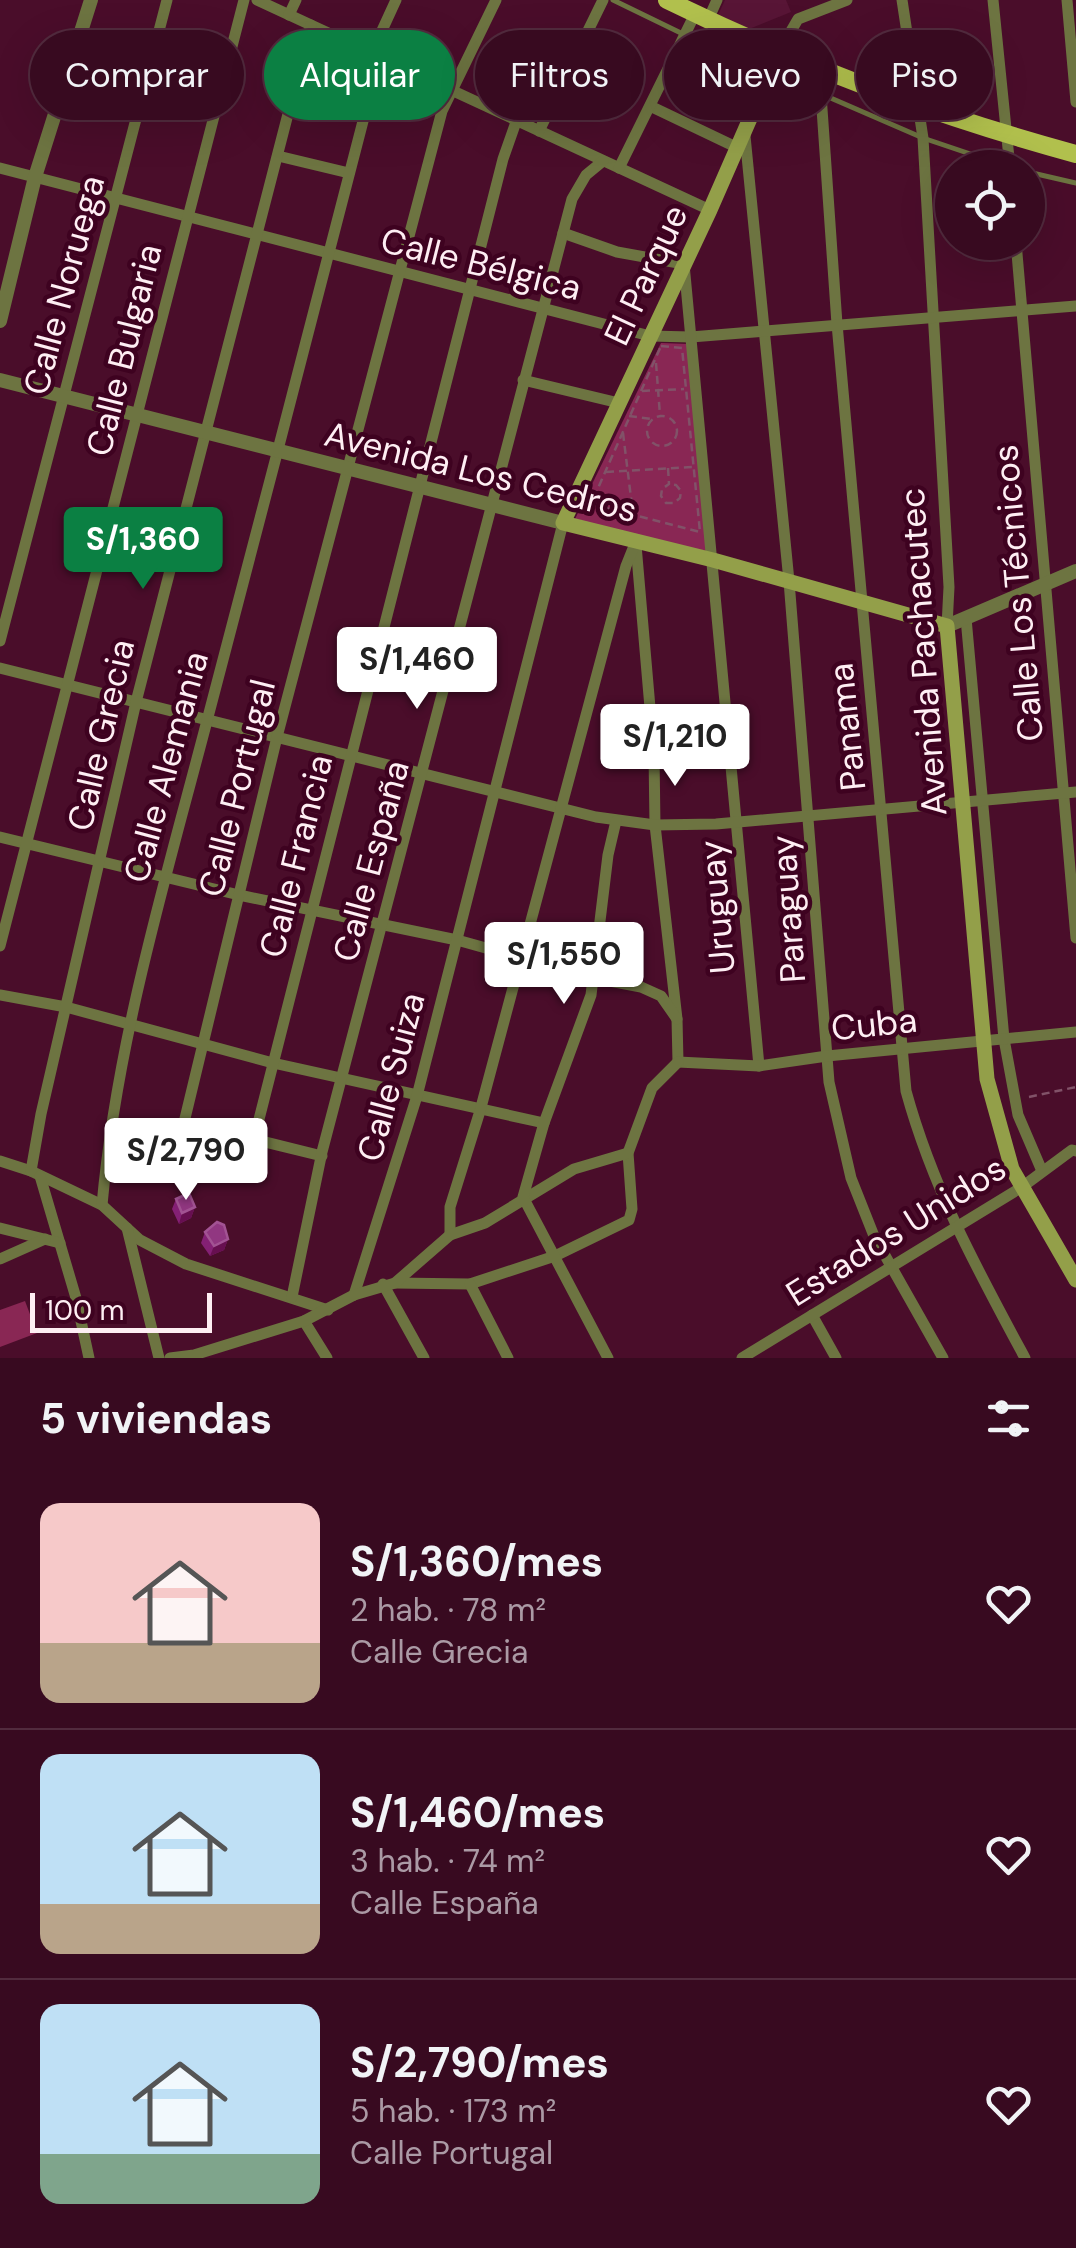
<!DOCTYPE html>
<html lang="es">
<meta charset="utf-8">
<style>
:root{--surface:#380a20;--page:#3f1329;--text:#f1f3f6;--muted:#ab9aa5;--line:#522b3e;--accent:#0b8043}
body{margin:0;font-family:"DM Sans",sans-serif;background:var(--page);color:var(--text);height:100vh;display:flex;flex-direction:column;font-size:38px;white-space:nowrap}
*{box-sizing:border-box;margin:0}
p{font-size:32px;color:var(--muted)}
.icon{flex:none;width:55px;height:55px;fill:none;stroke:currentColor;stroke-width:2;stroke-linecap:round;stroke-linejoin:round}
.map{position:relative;height:1358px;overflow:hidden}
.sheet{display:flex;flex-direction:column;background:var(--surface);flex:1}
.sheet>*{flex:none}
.banner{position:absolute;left:30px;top:30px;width:1018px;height:90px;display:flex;gap:20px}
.buttons{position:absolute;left:935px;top:150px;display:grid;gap:20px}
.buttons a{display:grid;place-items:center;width:110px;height:110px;border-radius:50%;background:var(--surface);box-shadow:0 10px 40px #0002,0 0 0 2px var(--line);font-size:50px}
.scale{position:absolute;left:30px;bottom:25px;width:182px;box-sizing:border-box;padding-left:10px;border:5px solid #feeef3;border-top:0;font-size:28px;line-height:35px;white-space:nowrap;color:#feeef3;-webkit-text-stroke:8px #3e0220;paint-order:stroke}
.price{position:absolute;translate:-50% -85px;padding:0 22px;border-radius:10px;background:#fff;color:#222;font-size:32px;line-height:65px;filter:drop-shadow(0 2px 5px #0008)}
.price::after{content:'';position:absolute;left:50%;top:60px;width:30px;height:22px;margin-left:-15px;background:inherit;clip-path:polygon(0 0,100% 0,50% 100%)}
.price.current{background:var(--accent);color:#fff}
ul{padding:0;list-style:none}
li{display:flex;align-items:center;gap:30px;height:250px;padding:0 40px}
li+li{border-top:2px solid var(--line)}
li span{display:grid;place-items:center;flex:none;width:280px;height:200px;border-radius:20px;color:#555}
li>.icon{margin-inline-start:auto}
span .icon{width:120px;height:120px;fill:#fffc;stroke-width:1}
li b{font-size:42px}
h2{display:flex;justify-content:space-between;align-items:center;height:120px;padding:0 40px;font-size:42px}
.chip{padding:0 35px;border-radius:45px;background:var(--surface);box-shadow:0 10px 40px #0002,0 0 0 2px var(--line);font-size:35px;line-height:90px}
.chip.current{background:var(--accent);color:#fff}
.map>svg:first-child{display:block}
</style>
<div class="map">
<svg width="1076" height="1358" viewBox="0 0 1076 1358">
<rect width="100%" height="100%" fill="#4a0d2a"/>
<path fill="#581536" d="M725 0H786L791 12 749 29 718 15Z"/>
<g fill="#892754">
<path d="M161 64 214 77 205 110 151 98Z"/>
<path d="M661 343 689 344 707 554 575 519Z"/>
<path d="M25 1301 37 1333 0 1347V1310Z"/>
</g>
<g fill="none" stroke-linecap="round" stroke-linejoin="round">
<g stroke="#815268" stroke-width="2.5" stroke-dasharray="8 5" stroke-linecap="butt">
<path d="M661 346 682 348 700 532 591 504Z"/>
<path d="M656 363 660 415"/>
<path d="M642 391 684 389"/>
<circle cx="662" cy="431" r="15"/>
<path d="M629 416 651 419"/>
<path d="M623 433 633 514"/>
<path d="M668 468 669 484 662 489 661 496 666 503H674L680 498 681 491 676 485 669 484"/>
<path d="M606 472 693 467"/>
<path d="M1029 1097 1076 1087"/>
</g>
<g stroke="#6d7441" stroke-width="5">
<path d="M613 0 685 35 923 138 1006 166"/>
<path d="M1028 172 1076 183"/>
</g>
<g stroke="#6d7441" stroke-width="11">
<path d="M257 0 710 210"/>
<path d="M902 0 923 138 949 587 947 626"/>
<path d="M993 0 1010 168"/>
<path d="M1067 0 1076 102"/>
<path d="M289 15 296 0"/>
<path d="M708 20 717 0"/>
<path d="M780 50 798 19 847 0"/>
<path d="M819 66 837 324 906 1091C933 1189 977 1269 1025 1358"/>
<path d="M650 106 738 148"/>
<path d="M539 131 603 0"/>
<path d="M745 136 789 581 829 1082 851 1178 874 1236 943 1358"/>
<path d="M278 156 349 173"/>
<path d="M0 168 650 336 691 337 1076 306"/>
<path d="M619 168 695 14"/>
<path d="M563 233 617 252 684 264 759 1066"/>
<path d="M1016 242 1076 938"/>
<path d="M523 380 619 403"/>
<path d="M636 545 654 754 655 825 677 1019 678 1062"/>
<path d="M966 618 1004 1039 1018 1115 1042 1171"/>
<path d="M0 641 167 0"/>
<path d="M0 668 596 817 655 825 716 824 1076 792"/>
<path d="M0 837 239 895 457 940 594 978 641 987 661 996 677 1019"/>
<path d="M0 946 244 0"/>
<path d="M0 995 66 1007 273 1063 544 1123"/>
<path d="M678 1062 759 1066 827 1056 1076 1032"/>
<path d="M184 1122 322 1156"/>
<path d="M181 1135 277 737 442 111 496 0"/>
<path d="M254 1139 503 159 516 122"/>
<path d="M0 1161 31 1171 102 1205 140 1240 186 1264 328 1310"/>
<path d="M31 1171 41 1114 136 702 311 25"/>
<path d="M40 1176 76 1298 89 1358"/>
<path d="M102 1205C117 1039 166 878 208 717 265 502 320 286 376 71L379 37 396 0"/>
<path d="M0 1228 60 1243"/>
<path d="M127 1228 159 1358"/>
<path d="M450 1235V1207L480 1111 626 566 636 541"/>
<path d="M0 1259 45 1239"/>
<path d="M395 1283 470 1284 555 1256 629 1220 632 1209 628 1153 652 1088 678 1062"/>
<path d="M383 1284 424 1358"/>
<path d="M470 1284 508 1358"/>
<path d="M354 1295 417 1096 563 523"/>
<path d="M292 1297 322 1152 572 199 586 175 603 161"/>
<path d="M812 1315 836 1358"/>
<path d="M304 1321 327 1358"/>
<path d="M170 1358 194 1355 304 1321 354 1295 395 1283 450 1235 485 1223 574 1169 628 1153"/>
<path d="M608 1358 523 1197 544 1123 591 995 608 855 616 821"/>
<path d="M742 1358 1022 1187 1072 1150 1076 1151"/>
</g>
<g stroke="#6d7441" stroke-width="14">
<path d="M0 321 35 177 91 0"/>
<path d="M0 380 563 523"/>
<path d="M947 626 1076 571"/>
</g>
<path stroke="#939f49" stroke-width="15" d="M780 50 710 210 563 523 713 560 947 626 987 1079 1012 1169 1076 1280"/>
<path stroke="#b1c04d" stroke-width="18" d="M667 0C797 64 936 116 1076 154"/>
</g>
<g fill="#842074">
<path d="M176 1199 195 1207 191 1218 179 1224 172 1209Z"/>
<path d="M205 1232 228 1239 224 1250 210 1256 201 1243Z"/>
</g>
<g fill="#670f50">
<path d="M195 1207 191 1218 179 1224 182 1213Z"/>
<path d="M228 1239 224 1250 210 1256 214 1246Z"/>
</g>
<g fill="#913781" stroke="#a25393" stroke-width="2.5">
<path d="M189 1193 195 1207 182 1213 176 1199Z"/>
<path d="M217 1222 224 1225 228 1239 214 1246 205 1232Z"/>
</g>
<g text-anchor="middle" stroke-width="9" stroke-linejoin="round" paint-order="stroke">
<g font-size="35" fill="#feeef3" stroke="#3e0220">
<text transform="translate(481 264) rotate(14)" y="12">Calle Bélgica</text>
<text transform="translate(646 275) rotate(-65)" y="12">El Parque</text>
<text transform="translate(64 285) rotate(-75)" y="12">Calle Noruega</text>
<text transform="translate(124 350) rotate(-76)" y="12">Calle Bulgaria</text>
<text transform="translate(481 472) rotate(14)" y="12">Avenida Los Cedros</text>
<text transform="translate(1018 593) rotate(-95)" y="12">Calle Los Técnicos</text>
<text transform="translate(923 652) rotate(-94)" y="12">Avenida Pachacutec</text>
<text transform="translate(847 727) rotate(-96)" y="12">Panama</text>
<text transform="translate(101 735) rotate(-77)" y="12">Calle Grecia</text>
<text transform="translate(166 767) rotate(-75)" y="12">Calle Alemania</text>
<text transform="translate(237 788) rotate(-76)" y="12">Calle Portugal</text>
<text transform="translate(296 856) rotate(-76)" y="12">Calle Francia</text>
<text transform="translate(371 861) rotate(-75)" y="12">Calle España</text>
<text transform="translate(717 907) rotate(-95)" y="12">Uruguay</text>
<text transform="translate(788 909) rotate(-94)" y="12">Paraguay</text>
<text transform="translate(874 1024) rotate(-6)" y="12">Cuba</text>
<text transform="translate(391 1077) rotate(-75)" y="12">Calle Suiza</text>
<text transform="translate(896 1231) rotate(-32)" y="12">Estados Unidos</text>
</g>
</g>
</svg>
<div class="buttons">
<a><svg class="icon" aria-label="locate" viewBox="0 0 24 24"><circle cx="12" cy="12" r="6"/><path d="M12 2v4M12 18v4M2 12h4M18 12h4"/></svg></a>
</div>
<div class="scale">100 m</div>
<b class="price current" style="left:143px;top:592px">S/1,360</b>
<b class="price" style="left:417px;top:712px">S/1,460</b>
<b class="price" style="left:675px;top:789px">S/1,210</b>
<b class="price" style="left:564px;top:1007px">S/1,550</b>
<b class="price" style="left:186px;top:1203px">S/2,790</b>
<div class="banner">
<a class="chip">Comprar</a>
<a class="chip current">Alquilar</a>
<a class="chip">Filtros</a>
<a class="chip">Nuevo</a>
<a class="chip">Piso</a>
</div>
</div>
<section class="sheet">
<h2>5 viviendas<svg class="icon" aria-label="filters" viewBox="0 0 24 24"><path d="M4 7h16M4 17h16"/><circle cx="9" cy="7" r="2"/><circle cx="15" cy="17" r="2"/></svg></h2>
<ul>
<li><span style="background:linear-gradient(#f6c9c9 70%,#b9a48a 0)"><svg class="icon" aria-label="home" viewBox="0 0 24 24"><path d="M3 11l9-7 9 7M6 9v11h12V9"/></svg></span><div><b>S/1,360/mes</b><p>2 hab. · 78 m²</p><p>Calle Grecia</p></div><svg class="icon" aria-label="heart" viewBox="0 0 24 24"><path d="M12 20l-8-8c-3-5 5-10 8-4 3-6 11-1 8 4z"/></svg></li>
<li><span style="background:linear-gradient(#bfe0f5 75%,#b9a48a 0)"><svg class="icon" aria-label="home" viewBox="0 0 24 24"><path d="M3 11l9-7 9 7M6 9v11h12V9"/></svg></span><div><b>S/1,460/mes</b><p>3 hab. · 74 m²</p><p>Calle España</p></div><svg class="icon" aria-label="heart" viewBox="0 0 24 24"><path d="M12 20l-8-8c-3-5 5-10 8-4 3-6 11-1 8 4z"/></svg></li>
<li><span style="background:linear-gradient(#bfe0f5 75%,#7fa58c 0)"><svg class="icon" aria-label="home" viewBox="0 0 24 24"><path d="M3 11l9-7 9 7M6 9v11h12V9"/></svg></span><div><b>S/2,790/mes</b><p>5 hab. · 173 m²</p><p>Calle Portugal</p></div><svg class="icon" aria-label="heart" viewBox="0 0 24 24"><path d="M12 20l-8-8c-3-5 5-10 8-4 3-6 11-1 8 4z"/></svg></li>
</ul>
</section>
